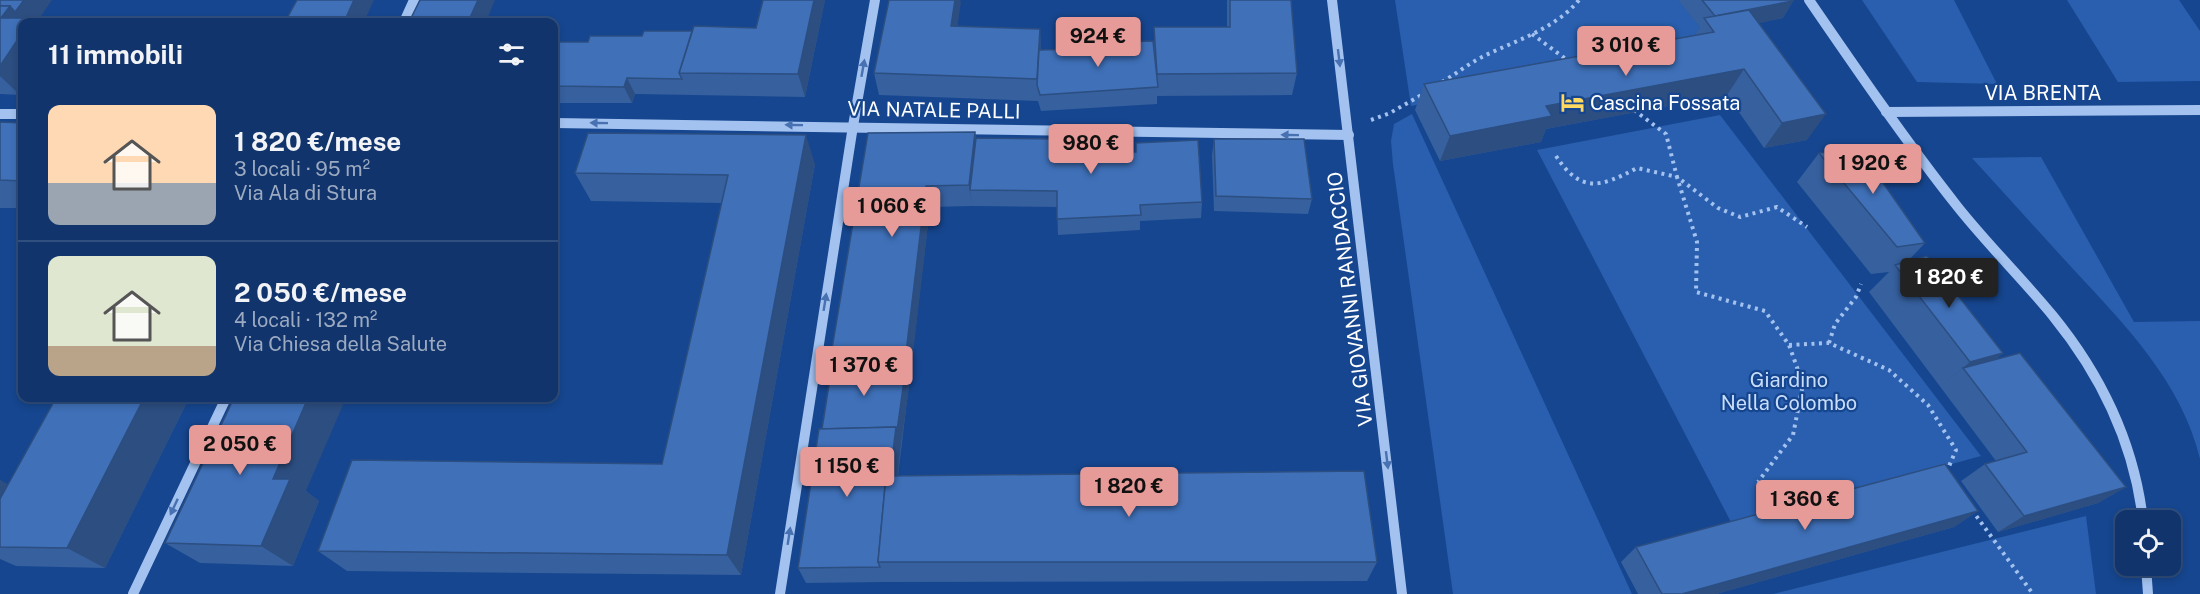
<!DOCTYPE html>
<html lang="it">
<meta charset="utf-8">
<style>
:root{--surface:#10346b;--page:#193c71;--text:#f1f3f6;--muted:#9caac1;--line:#304f7e;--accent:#e69b98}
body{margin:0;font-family:"Public Sans",sans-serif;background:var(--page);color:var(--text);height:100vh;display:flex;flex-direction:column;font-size:22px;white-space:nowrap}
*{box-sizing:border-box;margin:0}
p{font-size:20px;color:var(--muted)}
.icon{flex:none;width:33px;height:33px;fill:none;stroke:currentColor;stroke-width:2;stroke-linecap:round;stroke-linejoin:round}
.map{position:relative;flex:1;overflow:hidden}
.side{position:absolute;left:18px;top:18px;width:540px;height:384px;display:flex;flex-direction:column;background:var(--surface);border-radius:12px;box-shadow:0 3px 9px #0003,0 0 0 2px var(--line)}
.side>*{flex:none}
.buttons{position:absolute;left:2115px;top:510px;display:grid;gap:12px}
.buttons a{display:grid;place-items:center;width:66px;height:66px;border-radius:12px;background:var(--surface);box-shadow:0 3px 9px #0003,0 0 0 2px var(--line);font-size:30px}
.price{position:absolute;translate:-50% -51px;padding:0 14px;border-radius:6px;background:var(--accent);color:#111;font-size:20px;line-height:39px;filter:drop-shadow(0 2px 3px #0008)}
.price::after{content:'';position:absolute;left:50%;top:36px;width:18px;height:14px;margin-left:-9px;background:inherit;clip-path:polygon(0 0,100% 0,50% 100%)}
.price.active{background:#222;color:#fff}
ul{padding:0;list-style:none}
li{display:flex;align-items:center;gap:18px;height:150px;padding:0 30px}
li+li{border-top:2px solid var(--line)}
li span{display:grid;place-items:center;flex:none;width:168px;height:120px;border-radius:12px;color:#555}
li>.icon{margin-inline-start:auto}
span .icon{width:72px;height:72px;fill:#fffc;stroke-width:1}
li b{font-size:26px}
h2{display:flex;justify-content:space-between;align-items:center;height:72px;padding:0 30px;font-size:26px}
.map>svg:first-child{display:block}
</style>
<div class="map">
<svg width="2200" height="594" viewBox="0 0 2200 594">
<rect width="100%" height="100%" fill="#16468f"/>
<g fill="#295fae">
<path d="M1395 0H1679L1706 34 1680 55 1411 106Z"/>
<path d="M1862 0H1954L1997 84 1917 82Z"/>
<path d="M2067 0H2179L2200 31V81L2118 82Z"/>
<path d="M1412 114 1632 594H1453L1393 164 1391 141 1394 124Z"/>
<path d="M1720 115 1981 456 1732 524 1537 150Z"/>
<path d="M2041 157 2134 322 2200 321V459C2182 383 2126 326 2074 270 2040 233 2006 195 1972 158Z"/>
<path d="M2086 516 2096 594H1773Z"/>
</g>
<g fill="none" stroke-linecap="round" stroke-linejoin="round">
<g stroke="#a3c2f0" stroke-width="4" stroke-dasharray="3 4.5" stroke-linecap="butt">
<path d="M1532 34 1567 60"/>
<path d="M1442 82C1456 74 1468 64 1482 57 1516 40 1554 30 1579 0"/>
<path d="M1634 110 1666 134 1677 177 1718 208 1740 217 1777 207 1807 227"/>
<path d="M1371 120 1390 113 1423 94"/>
<path d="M1556 156C1581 194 1601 187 1637 168L1677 177 1697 242 1696 292 1765 311 1789 345 1803 384 1793 435 1758 482"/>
<path d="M1829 343 1835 324 1856 297 1861 284"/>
<path d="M1789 345 1829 343 1889 370 1928 405 1956 450 1947 471"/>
<path d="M1972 510 2033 594"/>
</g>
<g stroke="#a3c2f0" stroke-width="10">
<path d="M1332 0 1402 594"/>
<path d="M1809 0C1857 70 1905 140 1957 206 1987 244 2022 278 2053 316 2101 375 2134 444 2143 520"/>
<path d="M404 22 414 0"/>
<path d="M1886 112 2200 110"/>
<path d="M0 114H22"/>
<path d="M554 123 1349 135"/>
<path d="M2146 566 2148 594"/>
<path d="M133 594 226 398"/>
<path d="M780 594 853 126 875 0"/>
</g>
</g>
<g fill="#36609e">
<path d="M0 0 37 22H22V91L20 95 0 94Z"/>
<path d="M825 0 805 97 635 94 632 103H554V42H588L692 31 756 28Z"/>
<path d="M889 0H960L957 27 1040 29 1041 50 1154 45V27H1227V0H1291L1297 73 1292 95 1157 96V104L1041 111 1038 101 879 95 874 73Z"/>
<path d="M1678 0H1793V1L1783 18 1758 23 1807 140 1764 148 1727 95 1546 129 1541 142 1440 161 1415 110 1424 84 1695 35 1700 27Z"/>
<path d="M0 122 22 123V208H0Z"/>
<path d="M975 132 976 138 1059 156 1202 202 1201 218 1140 221V230L1058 235 1057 207 972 206 930 207 898 476 1377 562 1367 581 886 582 806 583 798 568 832 366 830 361 868 133Z"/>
<path d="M1214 139 1312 199 1308 214 1214 211 1212 155Z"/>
<path d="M1819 153 1925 243 1907 262 2003 353 1996 359 2126 487 2098 503 1998 532 1961 481 1985 464 1996 461 1869 292 1889 272 1871 274 1797 182Z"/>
<path d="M815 164 741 575 347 571 318 551 662 464 722 203 591 201 575 173Z"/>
<path d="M56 398H189L105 568 16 566 0 559V480L8 485Z"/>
<path d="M306 491 319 501 293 566 200 563 165 543Z"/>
<path d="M1978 511 1954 527 1716 594H1638L1621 562 1636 547Z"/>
</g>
<g fill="#2c4e81">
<path d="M24 0H52L37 22H26L15 12Z"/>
<path d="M354 0H374L364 22H344Z"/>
<path d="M478 0H495L486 22H468Z"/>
<path d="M814 0H825L805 97 798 74Z"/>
<path d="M955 0H960L961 2 954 49 951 26Z"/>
<path d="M1793 1 1783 18 1713 33 1716 17Z"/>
<path d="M10 6 26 22H22V91L20 95 0 76 1 18Z"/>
<path d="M1040 29 1041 52 1037 85V79Z"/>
<path d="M1744 69 1727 95 1546 129 1541 142 1440 161 1450 136 1546 106Z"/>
<path d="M627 78 635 94 632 103 624 87Z"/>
<path d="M1826 114 1807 140 1764 148 1782 123Z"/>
<path d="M975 132 978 154 970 190 972 206 969 185Z"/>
<path d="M806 135 815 164 741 575 727 555Z"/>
<path d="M926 186 930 207 910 380 905 361Z"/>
<path d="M2003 353 1972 378 1963 368 1940 387 1970 362Z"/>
<path d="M906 366 910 380 901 444 889 562H881L896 427Z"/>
<path d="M144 398H189L105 568 67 548Z"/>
<path d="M308 398H346L306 491 319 501 293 566 261 546 273 479Z"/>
<path d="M0 480 21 492 0 532Z"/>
<path d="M2126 487 2098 503 1998 532 2024 516Z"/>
<path d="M1978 511 1954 527 1716 594H1682Z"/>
</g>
<g fill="#3f70b8" stroke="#2c4e81" stroke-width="1.5">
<path d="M0 0H24L15 12 10 6H0Z"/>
<path d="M297 0H354L344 22H285Z"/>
<path d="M420 0H478L468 22H409Z"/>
<path d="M763 0H814L798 74 679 73 694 26 756 28Z"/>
<path d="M889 0H955L951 26 1040 29 1037 79 874 73Z"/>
<path d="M1230 0H1291L1297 73 1157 74 1154 27H1230Z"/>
<path d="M1702 0H1793V1L1715 16Z"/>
<path d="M0 6H10L1 18H33L29 22H22V33L0 66Z"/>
<path d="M1749 10 1826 114 1782 123 1744 69 1546 106 1552 116 1450 136 1424 84 1714 32 1704 18Z"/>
<path d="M644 31H692L679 73 682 79 627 78 624 87 554 86V42H588L590 36H642Z"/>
<path d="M1153 41 1158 87 1040 95 1037 85 1039 50 1082 49V43Z"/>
<path d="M0 122 22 123V181L0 180Z"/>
<path d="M975 132 969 185 926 186 905 361H830L868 133Z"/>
<path d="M588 133 806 135 727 555 318 551 352 460 662 464 728 175 575 173Z"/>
<path d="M976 138 1058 139V156L1136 152V143L1198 140 1202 202 1140 205 1141 215 1057 219V191L970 190Z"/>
<path d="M1214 139H1304L1312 199 1216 196Z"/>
<path d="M1858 147 1925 243 1897 247 1819 153Z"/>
<path d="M1927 256 2003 353 1970 362 1895 265Z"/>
<path d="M2020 353 2126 487 2024 516 1985 464 2027 452 1963 368Z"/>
<path d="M832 366H906L897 431 896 427 822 429Z"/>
<path d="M56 398H144L67 548 0 547V499Z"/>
<path d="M234 398H308L273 479H290L261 546 165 543Z"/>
<path d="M896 427 890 476H886L878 562 880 567 798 568 819 429Z"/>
<path d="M1945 464 1978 511 1682 594H1662L1636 547Z"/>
<path d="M1364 471 1377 562H878L886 476Z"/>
</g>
<defs><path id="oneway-solid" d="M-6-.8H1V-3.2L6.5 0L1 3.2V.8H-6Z" transform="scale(1.5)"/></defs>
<g fill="#4771b1">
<use href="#oneway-solid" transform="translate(1339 58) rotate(83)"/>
<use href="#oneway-solid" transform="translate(863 68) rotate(-80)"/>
<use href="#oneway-solid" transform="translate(599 123) rotate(-179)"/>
<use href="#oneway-solid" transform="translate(794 125) rotate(-179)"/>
<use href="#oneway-solid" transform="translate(1290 135) rotate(-179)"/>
<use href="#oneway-solid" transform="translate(825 302) rotate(-81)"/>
<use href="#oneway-solid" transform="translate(1387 460) rotate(83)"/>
<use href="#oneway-solid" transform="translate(174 507) rotate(115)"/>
<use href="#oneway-solid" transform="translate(789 536) rotate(-81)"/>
</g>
<defs>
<symbol id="hotel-bare" viewBox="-9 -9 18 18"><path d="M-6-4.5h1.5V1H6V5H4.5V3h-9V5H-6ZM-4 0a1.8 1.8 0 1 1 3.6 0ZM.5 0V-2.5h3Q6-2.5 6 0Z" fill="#ffd861" stroke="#16468f" stroke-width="2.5" paint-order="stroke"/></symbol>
</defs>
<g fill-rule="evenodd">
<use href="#hotel-bare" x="1556" y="86" width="33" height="33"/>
</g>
<g text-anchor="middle" stroke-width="4.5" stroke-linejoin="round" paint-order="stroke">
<g font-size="20" fill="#fff" stroke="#16468f">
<text x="2043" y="100">VIA BRENTA</text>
<text transform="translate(934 110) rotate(1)" y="7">VIA NATALE PALLI</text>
<text transform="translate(1350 299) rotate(-97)" y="7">VIA GIOVANNI RANDACCIO</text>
</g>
<g font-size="20" fill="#fff" stroke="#16468f" text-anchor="start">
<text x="1590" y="110">Cascina Fossata</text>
</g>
<g font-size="20" fill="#c9defb" stroke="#16468f">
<text x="1789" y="387">Giardino<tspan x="1789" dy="23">Nella Colombo</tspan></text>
</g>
</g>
</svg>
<div class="buttons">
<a><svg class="icon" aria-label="locate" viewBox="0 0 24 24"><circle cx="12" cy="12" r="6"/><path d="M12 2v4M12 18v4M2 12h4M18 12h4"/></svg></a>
</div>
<b class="price" style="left:1098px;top:68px">924 €</b>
<b class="price" style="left:1626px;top:77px">3 010 €</b>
<b class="price" style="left:1091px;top:175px">980 €</b>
<b class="price" style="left:1873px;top:195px">1 920 €</b>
<b class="price" style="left:892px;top:238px">1 060 €</b>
<b class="price active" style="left:1949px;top:309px">1 820 €</b>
<b class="price" style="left:864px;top:397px">1 370 €</b>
<b class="price" style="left:240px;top:476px">2 050 €</b>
<b class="price" style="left:847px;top:498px">1 150 €</b>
<b class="price" style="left:1129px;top:518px">1 820 €</b>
<b class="price" style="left:1805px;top:531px">1 360 €</b>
<section class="side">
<h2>11 immobili<svg class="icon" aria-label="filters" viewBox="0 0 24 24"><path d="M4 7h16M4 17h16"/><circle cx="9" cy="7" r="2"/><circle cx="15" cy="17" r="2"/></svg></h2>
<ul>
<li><span style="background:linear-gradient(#ffd9b3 65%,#9aa5b1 0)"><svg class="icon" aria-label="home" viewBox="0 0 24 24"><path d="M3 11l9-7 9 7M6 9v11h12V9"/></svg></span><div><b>1 820 €/mese</b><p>3 locali · 95 m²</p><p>Via Ala di Stura</p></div></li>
<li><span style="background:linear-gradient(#dfe7d0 75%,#b9a48a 0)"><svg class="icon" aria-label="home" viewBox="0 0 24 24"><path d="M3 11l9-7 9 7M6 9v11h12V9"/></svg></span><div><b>2 050 €/mese</b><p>4 locali · 132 m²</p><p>Via Chiesa della Salute</p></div></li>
</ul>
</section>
</div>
